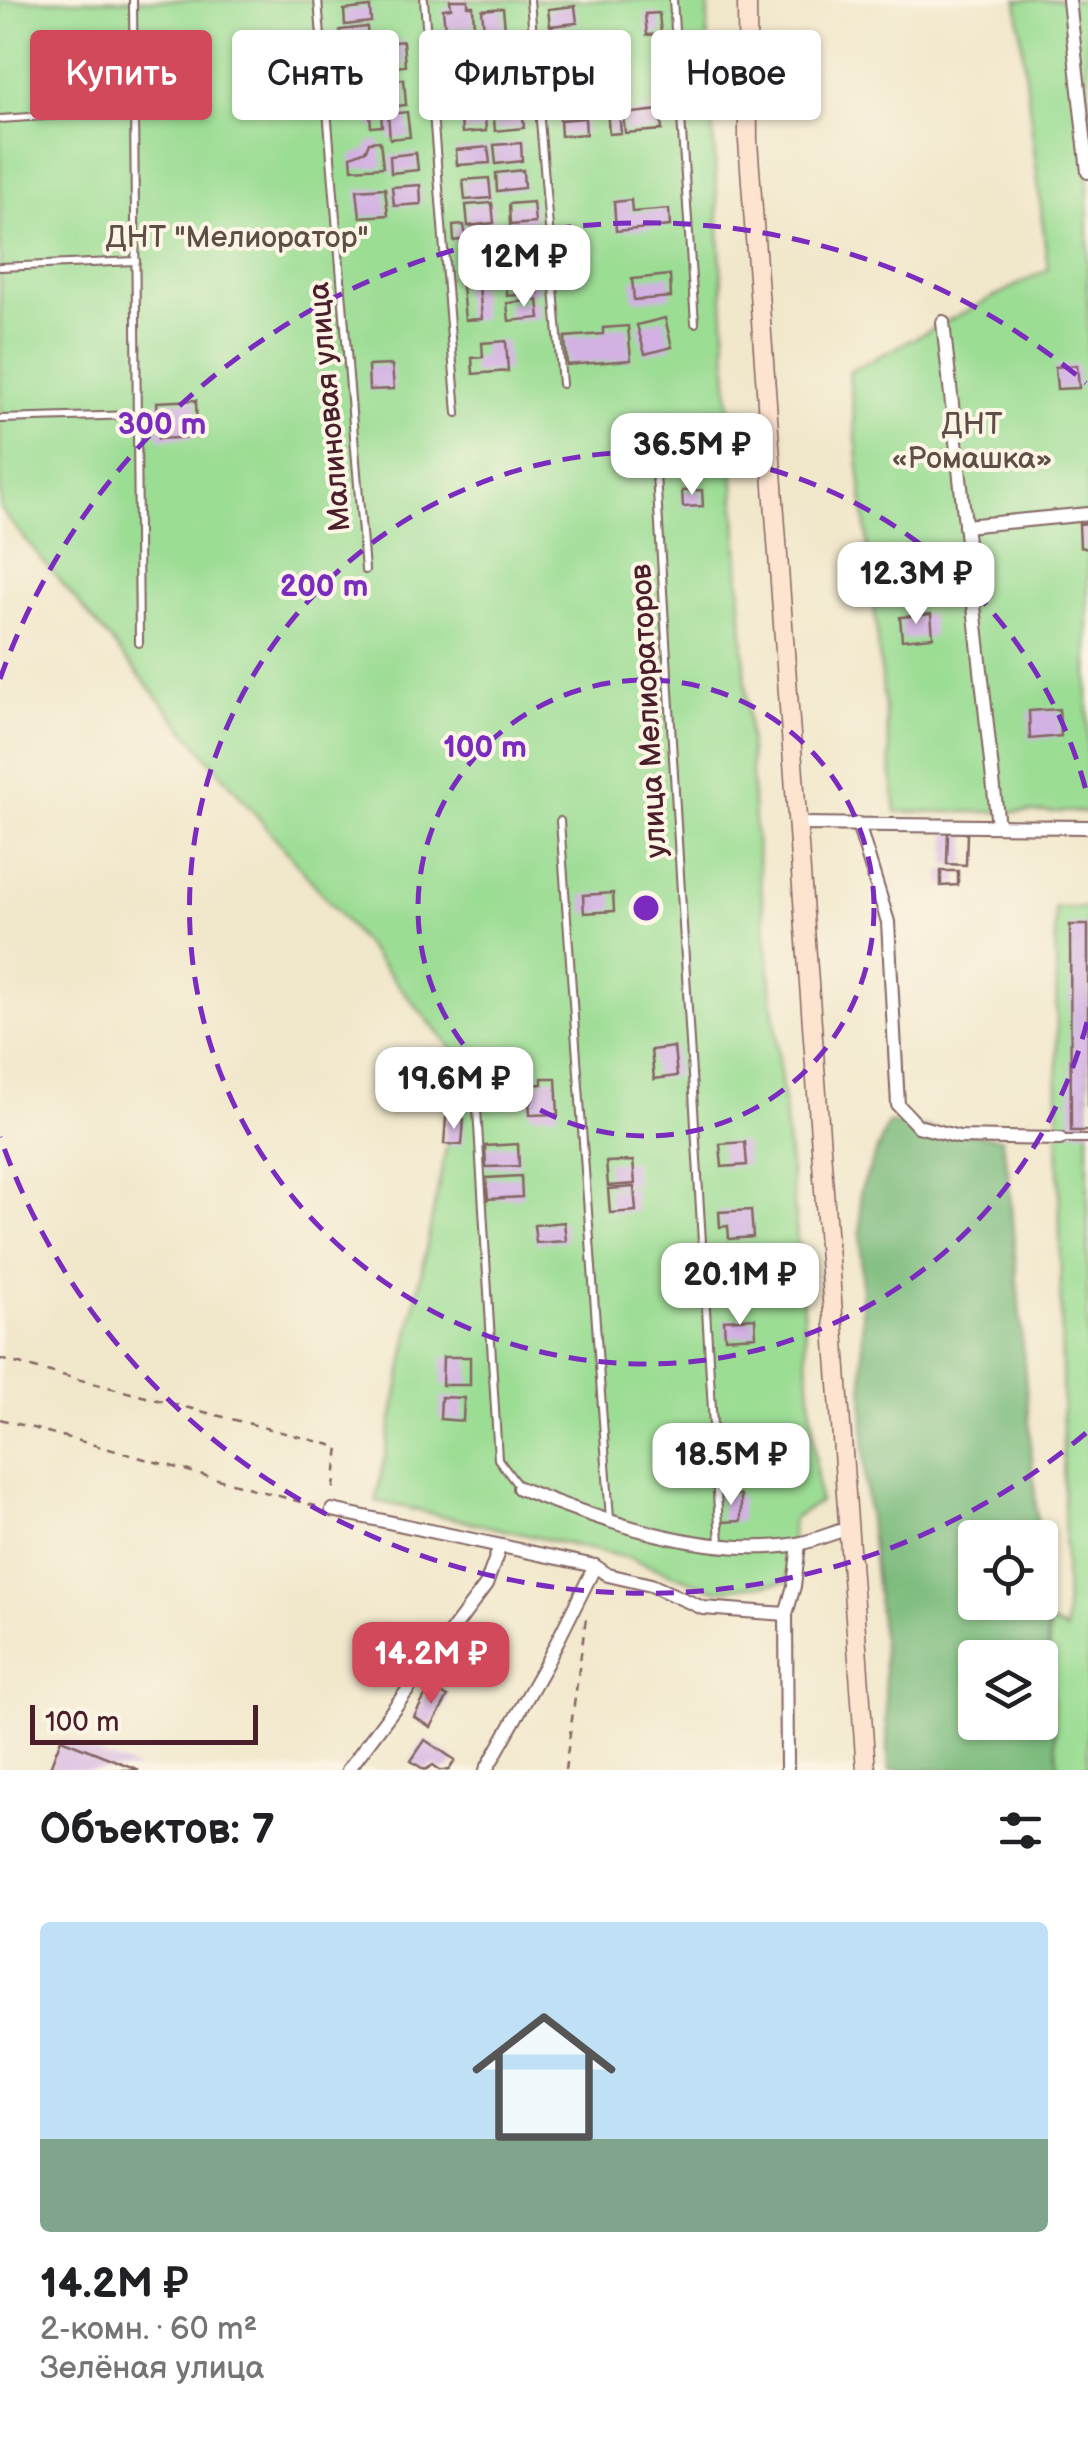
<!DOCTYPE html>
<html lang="ru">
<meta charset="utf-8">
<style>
:root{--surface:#fff;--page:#f6f6f6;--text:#202124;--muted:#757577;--line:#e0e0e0;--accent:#d1495b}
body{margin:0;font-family:"Balsamiq Sans",sans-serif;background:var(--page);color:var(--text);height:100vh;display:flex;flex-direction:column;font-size:38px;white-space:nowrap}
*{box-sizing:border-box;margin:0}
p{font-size:32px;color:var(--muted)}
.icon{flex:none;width:55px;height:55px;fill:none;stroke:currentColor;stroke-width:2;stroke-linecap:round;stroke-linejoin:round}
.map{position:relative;height:1770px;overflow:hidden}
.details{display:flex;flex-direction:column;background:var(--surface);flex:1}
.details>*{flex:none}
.banner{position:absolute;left:30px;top:30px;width:1030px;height:90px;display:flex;gap:20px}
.fabs{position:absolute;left:958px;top:1520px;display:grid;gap:20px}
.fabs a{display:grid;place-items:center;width:100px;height:100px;border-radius:10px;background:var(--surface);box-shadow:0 2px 8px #0004;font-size:50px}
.scale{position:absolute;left:30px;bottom:25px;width:228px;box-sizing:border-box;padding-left:10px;border:5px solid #4a1f2b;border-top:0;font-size:28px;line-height:35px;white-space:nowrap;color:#4a1f2b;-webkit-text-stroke:8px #fcf5e5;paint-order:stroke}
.price{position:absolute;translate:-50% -85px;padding:0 22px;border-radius:20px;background:#fff;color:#222;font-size:32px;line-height:65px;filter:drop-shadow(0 2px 5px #0008)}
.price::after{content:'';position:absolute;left:50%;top:60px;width:30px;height:22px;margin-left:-15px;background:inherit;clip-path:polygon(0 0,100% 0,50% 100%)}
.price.current{background:var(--accent);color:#fff}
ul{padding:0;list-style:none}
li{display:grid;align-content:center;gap:20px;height:530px;padding:0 40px}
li+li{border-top:2px solid var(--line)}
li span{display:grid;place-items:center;height:310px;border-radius:10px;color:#555}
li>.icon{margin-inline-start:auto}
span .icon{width:180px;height:180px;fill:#fffc;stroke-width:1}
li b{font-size:42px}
h2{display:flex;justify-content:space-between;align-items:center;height:120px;padding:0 40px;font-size:42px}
.tag{padding:0 35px;border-radius:10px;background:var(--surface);box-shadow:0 2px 8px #0004;font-size:35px;line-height:90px}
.tag.current{background:var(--accent);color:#fff}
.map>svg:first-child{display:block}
</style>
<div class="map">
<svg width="1088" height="1770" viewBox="0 0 1088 1770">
<rect width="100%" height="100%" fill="#fcf5e5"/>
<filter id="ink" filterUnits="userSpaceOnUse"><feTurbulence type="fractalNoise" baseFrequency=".01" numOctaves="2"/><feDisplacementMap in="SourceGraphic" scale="20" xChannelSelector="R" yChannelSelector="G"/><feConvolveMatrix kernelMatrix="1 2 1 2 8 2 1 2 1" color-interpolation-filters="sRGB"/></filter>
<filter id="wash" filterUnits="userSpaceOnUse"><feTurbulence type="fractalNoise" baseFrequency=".0048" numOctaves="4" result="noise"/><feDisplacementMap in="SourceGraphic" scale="40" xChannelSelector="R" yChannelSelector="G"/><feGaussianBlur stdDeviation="2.25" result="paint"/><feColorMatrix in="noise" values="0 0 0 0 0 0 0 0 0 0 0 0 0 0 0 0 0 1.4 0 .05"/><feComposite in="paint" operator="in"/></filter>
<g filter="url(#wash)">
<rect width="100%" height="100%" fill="#f1e7cb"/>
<g fill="#9cdd94" stroke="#737e60" stroke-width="2.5">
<path d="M0 0H709L707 29 754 820 795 1215 819 1502 793 1518 787 1582 715 1590 629 1558 376 1501 463 1062 0 509Z"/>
<path d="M1017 0H1088V812H896L849 372 1048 269Z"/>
<path d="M1055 908H1088V1770H1055L1048 1621 1066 1631Z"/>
</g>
<path fill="#7dbc7e" stroke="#646e54" stroke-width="2.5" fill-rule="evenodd" d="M888 1123 1001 1138 1008 1171 1058 1770H889L883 1649 865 1483 860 1192ZM975 1538H1040V1602H975ZM975 1658H1040V1722H975Z"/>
<g id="blocks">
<g fill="#d3b1e3">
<path d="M450 0H468V6H473L474 27 445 30 443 9 451 8Z"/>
<path d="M575 6 577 23 550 26 548 9Z"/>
<path d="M370 7 371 22 345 25 344 10Z"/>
<path d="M503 8 505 29 484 31 482 10Z"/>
<path d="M659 13 661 34 647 35 645 14Z"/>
<path d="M367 27 368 41 341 44 340 30Z"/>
<path d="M477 35 479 56 448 59 446 38Z"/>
<path d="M506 37 507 58 486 60 485 39Z"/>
<path d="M403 41 405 66 385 68 383 43Z"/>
<path d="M365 52 368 80 348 82 343 65H346L345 54Z"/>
<path d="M404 79 406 105 388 107 385 81Z"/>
<path d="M622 94 626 107 619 112 621 133 609 134 606 95Z"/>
<path d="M484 104 486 131 462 133 460 106Z"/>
<path d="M522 106 524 128 495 131 493 109Z"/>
<path d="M660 110 662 130 625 133 623 114Z"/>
<path d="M381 112 382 126 371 127 370 113Z"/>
<path d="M407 112 410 137 390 139 388 114Z"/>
<path d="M585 118 586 134 561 136 560 120Z"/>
<path d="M380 141 383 167 352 169 351 156 366 150 369 142Z"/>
<path d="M521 143 522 161 496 164 494 145Z"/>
<path d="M488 147 490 163 457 165 456 150Z"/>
<path d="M416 153 418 170 391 173 390 156Z"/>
<path d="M523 170 524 188 497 191 496 173Z"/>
<path d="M489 178 491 198 465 200 463 180Z"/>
<path d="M420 185 421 204 394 206 392 187Z"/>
<path d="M385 188 388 215 360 217 357 190Z"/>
<path d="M631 200 632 212 669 209 670 226 616 231 614 202Z"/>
<path d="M533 202 535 223 510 225 509 204Z"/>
<path d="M492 203 494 223 468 226 466 205Z"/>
<path d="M464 225 466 239 454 241 453 226Z"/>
<path d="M580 263 581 281 562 282 561 265Z"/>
<path d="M478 274 482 319 465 320 461 275Z"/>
<path d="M670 275 671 297 634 300 632 279Z"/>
<path d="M537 276 538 293 507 296 506 279Z"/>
<path d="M538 300 540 318 509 321 507 303Z"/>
<path d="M665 318 672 347 645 354 637 325Z"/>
<path d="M628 326 631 360 567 365 565 337 603 334V328Z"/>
<path d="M506 341 508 371 473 374 472 358 483 357 482 343Z"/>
<path d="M392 365 394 389 369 390 368 366Z"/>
<path d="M1077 365 1079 388 1057 389 1055 367Z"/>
<path d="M196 400 197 437 158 439 157 402Z"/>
<path d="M702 490 703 506 683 507 682 491Z"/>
<path d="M1088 523V549L1080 547 1079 524Z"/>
<path d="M931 614 933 637 902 640 900 617Z"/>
<path d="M1059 709 1061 736 1030 739 1029 711Z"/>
<path d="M948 832 967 833 966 865 947 864Z"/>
<path d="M941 871H958V885L941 886Z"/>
<path d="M613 893 614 911 584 913 583 895Z"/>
<path d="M1070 925H1088V1131H1071Z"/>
<path d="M674 1047 677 1076 654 1079 651 1050Z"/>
<path d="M542 1078H556L558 1114 530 1115 528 1085 542 1084Z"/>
<path d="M446 1118 464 1119 462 1145 444 1144Z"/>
<path d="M745 1142 747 1165 722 1167 720 1144Z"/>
<path d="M518 1144 519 1166 486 1167 485 1146Z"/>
<path d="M633 1161 635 1184 608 1186 606 1162Z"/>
<path d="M521 1176 522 1197 488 1199 486 1178Z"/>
<path d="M634 1187 636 1211 610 1213 608 1189Z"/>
<path d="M751 1210 753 1237 729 1239 728 1226 720 1227 719 1212Z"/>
<path d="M564 1222 566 1241 536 1243 534 1225Z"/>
<path d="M755 1318 756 1336 725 1338 724 1320Z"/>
<path d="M443 1357H470V1385H442Z"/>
<path d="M441 1397 464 1398 463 1421 440 1419Z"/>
<path d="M721 1495H741V1521L721 1522Z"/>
<path d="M430 1687 448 1697 431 1727 414 1717Z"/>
<path d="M61 1739 139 1770H49Z"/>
<path d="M425 1740 455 1760 449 1770H440L433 1765 425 1770 411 1761Z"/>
</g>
</g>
</g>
<g filter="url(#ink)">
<use href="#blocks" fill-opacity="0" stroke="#846563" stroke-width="2.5"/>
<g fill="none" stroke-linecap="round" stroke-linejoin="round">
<defs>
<g id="lane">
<path d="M133 0 139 643"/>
<path d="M318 0 365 570"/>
<path d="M424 0 457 413"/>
<path d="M530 0 562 384"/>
<path d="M673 0 695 323"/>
<path d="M0 119 134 110"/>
<path d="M0 267 136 261"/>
<path d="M0 419 137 415"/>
<path d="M656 474 720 1543"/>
<path d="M560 821 610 1519"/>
<path d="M476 1092 498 1459 519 1487"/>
<path d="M1061 1139H1088"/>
</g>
<g id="street">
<path d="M1069 0 1088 172"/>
<path d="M943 322 998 826"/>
<path d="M965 526 1088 514"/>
<path d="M799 824 1088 827"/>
<path d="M858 824 888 922 898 1105 918 1126 959 1137 1060 1139"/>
<path d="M519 1488C601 1521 708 1559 797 1544 814 1541 832 1533 849 1528"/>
<path d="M332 1510 595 1566 608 1575 651 1585 703 1608 786 1614"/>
<path d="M348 1770 486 1585 500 1546"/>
<path d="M486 1770 547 1662 595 1566"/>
<path d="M787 1770 786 1614 794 1586 799 1544"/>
</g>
<path id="secondary" d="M747 0 748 141 866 1770"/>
</defs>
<use href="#lane" stroke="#846563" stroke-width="10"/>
<use href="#street" stroke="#846563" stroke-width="16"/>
<use href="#secondary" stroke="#846563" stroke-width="21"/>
<g stroke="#846563" stroke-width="2.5" stroke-dasharray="8 8" stroke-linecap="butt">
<path d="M0 1359 339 1447 333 1495"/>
<path d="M0 1419 319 1507"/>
<path d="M565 1770 586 1618"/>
</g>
<use href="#lane" stroke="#fff" stroke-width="6"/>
<use href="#street" stroke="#fff" stroke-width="12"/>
<use href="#secondary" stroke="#fde4d0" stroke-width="18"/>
</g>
</g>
<g fill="none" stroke="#7b2cbf" stroke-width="5" stroke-dasharray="18 12">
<circle cx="646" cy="908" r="228"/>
<path d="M1087 1022A456 456 0 1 1 1087 794"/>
<path d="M1086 1433A685 685 0 0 1 0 1137M0 679A685 685 0 0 1 1086 383"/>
</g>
<g text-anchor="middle" stroke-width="8" stroke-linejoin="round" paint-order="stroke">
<g font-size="30" fill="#5e4e45" stroke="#fcf5e5">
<text x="237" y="247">ДНТ "Мелиоратор"</text>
<text x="972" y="434">ДНТ<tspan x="972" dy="34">«Ромашка»</tspan></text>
</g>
<g font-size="30" fill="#4a1f2b" stroke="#fcf5e5">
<text transform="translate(329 407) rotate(-95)" y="10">Малиновая улица</text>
<text transform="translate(648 711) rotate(-93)" y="10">улица Мелиораторов</text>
</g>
</g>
<circle cx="646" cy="908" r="15" fill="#7b2cbf" stroke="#fcf5e5" stroke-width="5"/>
<g font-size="30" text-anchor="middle" font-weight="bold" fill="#7b2cbf" stroke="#fcf5e5" stroke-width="8" stroke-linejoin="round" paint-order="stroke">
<text x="162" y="434">300 m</text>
<text x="324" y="596">200 m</text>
<text x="485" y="757">100 m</text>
</g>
</svg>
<div class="fabs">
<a><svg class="icon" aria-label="locate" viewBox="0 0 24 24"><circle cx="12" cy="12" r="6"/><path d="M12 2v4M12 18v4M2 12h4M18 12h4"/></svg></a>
<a><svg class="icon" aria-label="layers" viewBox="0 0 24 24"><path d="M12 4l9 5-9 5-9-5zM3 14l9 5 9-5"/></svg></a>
</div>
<div class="scale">100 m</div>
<b class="price" style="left:524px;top:310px">12M ₽</b>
<b class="price" style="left:692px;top:498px">36.5M ₽</b>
<b class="price" style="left:916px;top:627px">12.3M ₽</b>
<b class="price" style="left:454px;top:1132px">19.6M ₽</b>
<b class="price" style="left:740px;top:1328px">20.1M ₽</b>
<b class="price" style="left:731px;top:1508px">18.5M ₽</b>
<b class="price current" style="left:431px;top:1707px">14.2M ₽</b>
<div class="banner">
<a class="tag current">Купить</a>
<a class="tag">Снять</a>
<a class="tag">Фильтры</a>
<a class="tag">Новое</a>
</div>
</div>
<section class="details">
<h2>Объектов: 7<svg class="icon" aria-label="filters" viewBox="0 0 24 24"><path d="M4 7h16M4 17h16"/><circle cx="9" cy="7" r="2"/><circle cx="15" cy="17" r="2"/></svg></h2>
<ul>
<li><span style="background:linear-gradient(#bfe0f5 70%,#7fa58c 0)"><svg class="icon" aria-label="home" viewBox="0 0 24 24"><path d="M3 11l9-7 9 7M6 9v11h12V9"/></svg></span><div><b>14.2M ₽</b><p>2-комн. · 60 m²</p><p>Зелёная улица</p></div></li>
</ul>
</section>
